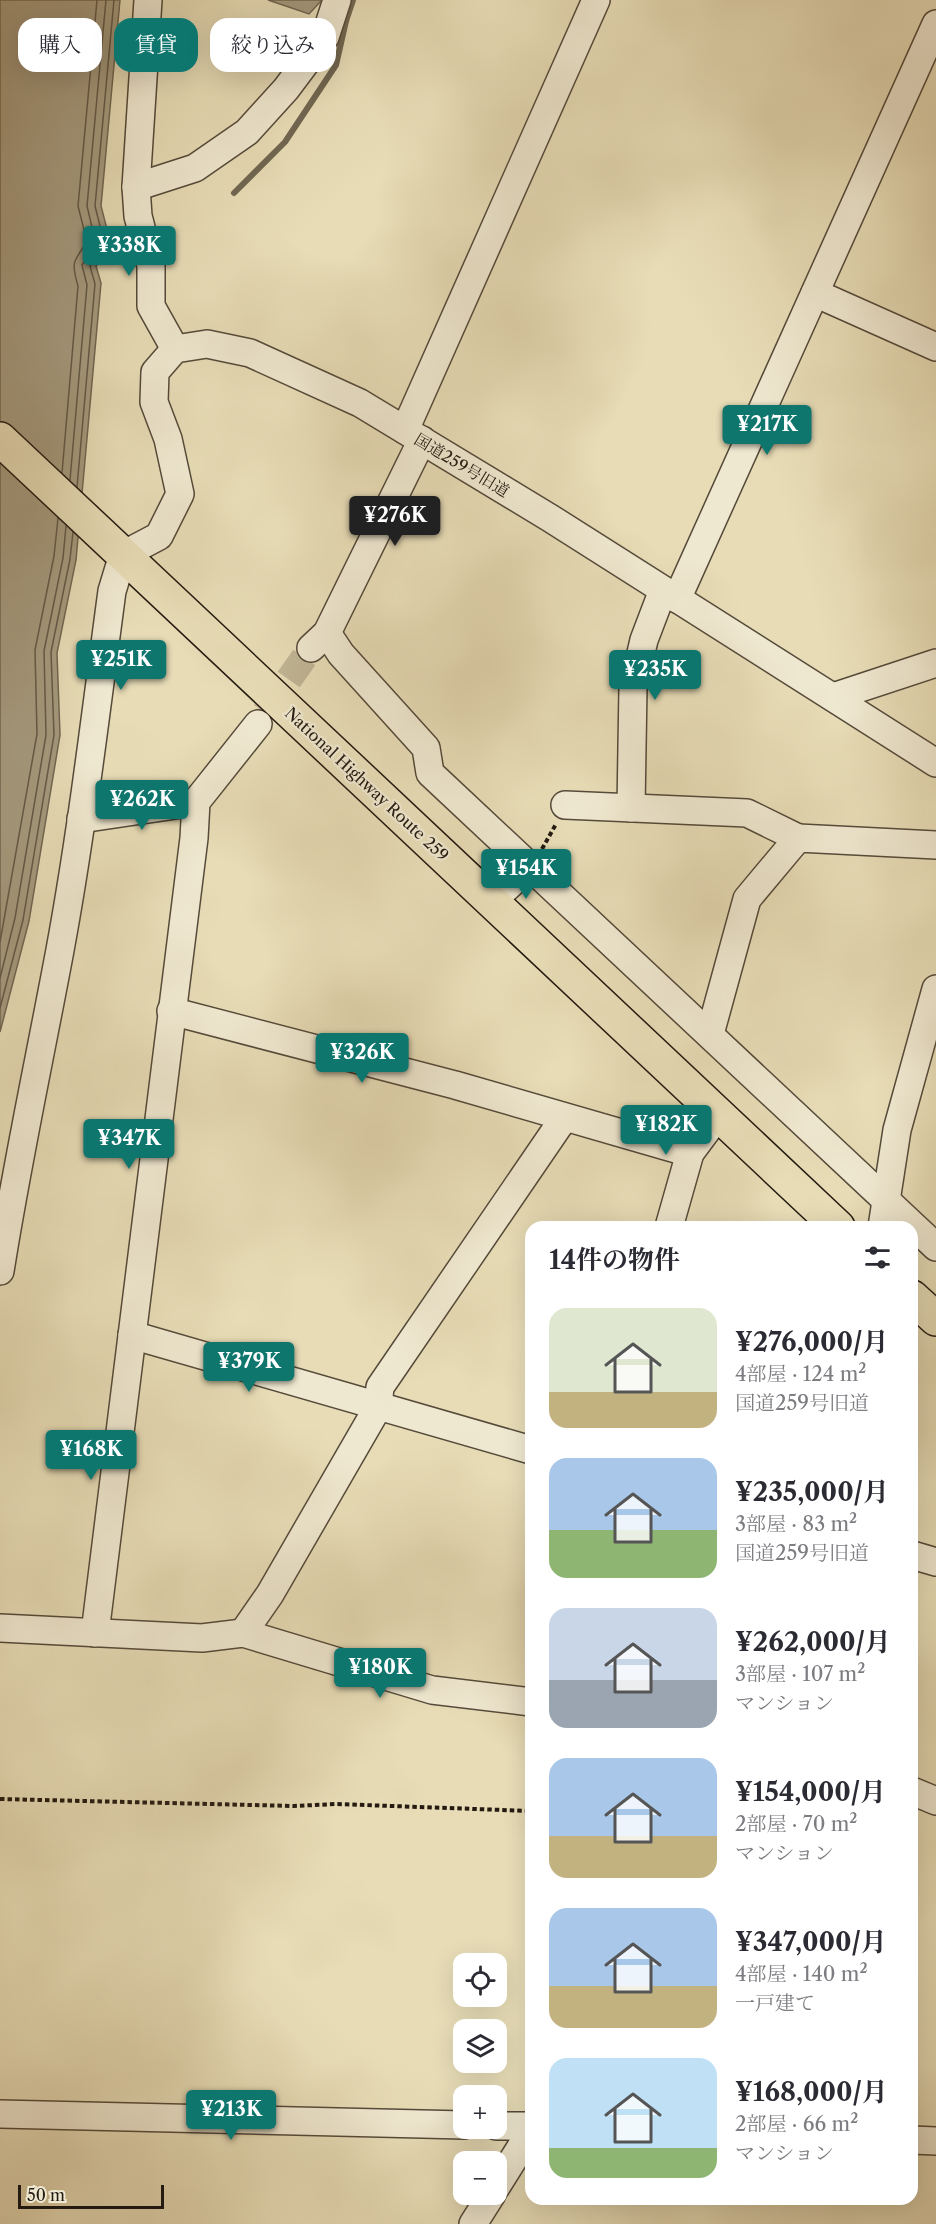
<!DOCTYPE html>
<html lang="ja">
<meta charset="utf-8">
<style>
:root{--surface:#fff;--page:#f7f7f7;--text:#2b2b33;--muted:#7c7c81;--accent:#0f766e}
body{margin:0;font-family:"Libre Caslon Text","Noto Serif JP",serif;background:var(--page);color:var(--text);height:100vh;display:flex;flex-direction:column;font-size:22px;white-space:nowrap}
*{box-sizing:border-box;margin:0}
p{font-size:20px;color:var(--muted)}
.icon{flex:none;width:33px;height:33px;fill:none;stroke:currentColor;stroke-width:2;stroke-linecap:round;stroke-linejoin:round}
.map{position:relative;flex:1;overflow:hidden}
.details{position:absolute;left:525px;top:1221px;width:393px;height:984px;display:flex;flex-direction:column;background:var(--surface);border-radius:18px;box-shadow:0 6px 24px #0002}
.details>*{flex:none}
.hud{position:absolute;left:18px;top:18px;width:417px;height:54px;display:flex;gap:12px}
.buttons{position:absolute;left:453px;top:1953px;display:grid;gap:12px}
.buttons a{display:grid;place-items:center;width:54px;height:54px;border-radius:12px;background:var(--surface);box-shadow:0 6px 24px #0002;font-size:30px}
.scale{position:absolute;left:18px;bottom:15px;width:146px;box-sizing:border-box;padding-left:6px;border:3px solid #241a11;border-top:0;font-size:16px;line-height:21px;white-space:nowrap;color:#241a11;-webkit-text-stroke:4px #efe8d0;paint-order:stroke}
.price{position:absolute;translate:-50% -51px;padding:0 14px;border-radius:6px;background:var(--accent);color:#fff;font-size:20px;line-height:39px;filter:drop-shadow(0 2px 3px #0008)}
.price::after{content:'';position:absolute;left:50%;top:36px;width:18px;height:14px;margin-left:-9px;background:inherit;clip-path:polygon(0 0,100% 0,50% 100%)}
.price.selected{background:#222;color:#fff}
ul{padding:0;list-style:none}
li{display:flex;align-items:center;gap:18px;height:150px;padding:0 24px}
li span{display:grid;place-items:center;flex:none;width:168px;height:120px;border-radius:18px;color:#555}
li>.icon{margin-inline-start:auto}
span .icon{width:72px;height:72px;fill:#fffc;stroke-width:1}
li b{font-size:26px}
h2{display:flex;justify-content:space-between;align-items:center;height:72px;padding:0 24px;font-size:26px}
.chip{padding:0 21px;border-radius:18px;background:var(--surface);box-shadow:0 6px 24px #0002;font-size:21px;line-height:54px}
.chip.selected{background:var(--accent);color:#fff}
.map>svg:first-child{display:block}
</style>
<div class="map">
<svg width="936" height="2224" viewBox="0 0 936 2224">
<rect width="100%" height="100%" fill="#e7dcb6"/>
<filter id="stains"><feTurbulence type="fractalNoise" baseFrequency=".00333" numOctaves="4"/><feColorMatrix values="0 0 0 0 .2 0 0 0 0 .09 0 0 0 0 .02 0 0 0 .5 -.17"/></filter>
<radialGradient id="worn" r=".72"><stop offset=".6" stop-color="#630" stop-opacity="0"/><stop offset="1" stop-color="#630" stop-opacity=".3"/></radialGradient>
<g fill="#a59a7e" stroke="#716752" stroke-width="1.5">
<path d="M0 0H120L101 206 110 241 119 237 123 244 113 248 96 266 101 283 76 560 57 653 60 735 29 921 0 1032Z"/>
<path d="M268 0H322L309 14Z"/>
</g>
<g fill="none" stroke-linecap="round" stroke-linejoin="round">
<g stroke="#645a48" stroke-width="1.5">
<path d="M62 473 78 286C71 262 73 262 87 242L78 206 97 0"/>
<path d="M70 480 87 285 82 265 96 244 87 206 106 0"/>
<path d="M77 487 95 284 90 266 105 246 95 206 114 0"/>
<path d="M0 942 37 734 35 650 54 556 58 518"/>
<path d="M0 978 15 918 46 735 44 651 63 558 66 526"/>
<path d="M0 1008 23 920 54 735 51 652 70 559 73 532"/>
</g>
<g stroke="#716752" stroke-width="6">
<path d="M342 20 346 21 353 0"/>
<path d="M234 193 285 142 336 65 346 21"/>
</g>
<path stroke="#c0b595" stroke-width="27" stroke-dasharray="27 14" stroke-linecap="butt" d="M265 713 311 648"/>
<defs>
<g id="minor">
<path d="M148 0 136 187 138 216 151 266V306L175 349"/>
<path d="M136 187 195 168 247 132 286 89 325 37 337 0"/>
<path d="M815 293 936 347"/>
<path d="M405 430 596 0"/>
<path d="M677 599 936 24"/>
<path d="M327 633 341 654 426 748 430 773 936 1247"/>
<path d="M311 648 327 633 422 440"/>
<path d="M833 697 936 663"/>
<path d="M565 805 747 813 798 838"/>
<path d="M631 808 633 687 644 640 663 590"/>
<path d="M81 819 196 802"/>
<path d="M492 901 530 866"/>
<path d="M171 1011 455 1085 690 1153"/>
<path d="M710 1034 747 899 798 838 936 845"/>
<path d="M669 1227 690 1153 719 1114"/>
<path d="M882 1227 897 1130 936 989"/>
<path d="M0 1271C17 1163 40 1057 60 950 82 831 96 710 112 591L123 555 159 536 180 494 168 439 154 402 155 372 175 349 207 344 250 353 360 403 550 518 936 763"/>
<path d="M132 1335 531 1450"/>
<path d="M912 1555 936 1562"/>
<path d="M0 1628 202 1638 243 1633 432 1690 531 1702"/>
<path d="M95 1633 194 838 196 802 258 724"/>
<path d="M243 1633 270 1594 378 1407 380 1387 564 1118"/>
<path d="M912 1791 936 1801"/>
<path d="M0 2114 464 2125"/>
<path d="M496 2126H531"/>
<path d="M912 2140 936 2141"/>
<path d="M496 2187 531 2131"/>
<path d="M473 2224 492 2194"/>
</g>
<g id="highway">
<path d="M0 439 838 1227"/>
<path d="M912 1297 936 1319"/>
</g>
</defs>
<use href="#minor" stroke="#554a3a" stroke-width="30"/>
<use href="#highway" stroke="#241a11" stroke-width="36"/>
<g stroke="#241a11" stroke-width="4" stroke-dasharray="4.5 3" stroke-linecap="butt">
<path d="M542 849 556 824"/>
<path d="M0 1799 294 1806 336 1804 531 1811"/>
</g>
<use href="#minor" stroke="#efe8d0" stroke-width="27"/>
<use href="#highway" stroke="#e7dcb6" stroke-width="33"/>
</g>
<g text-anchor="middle" stroke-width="4.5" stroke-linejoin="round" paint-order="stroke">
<g font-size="16" fill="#241a11" stroke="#efe8d0">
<text transform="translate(462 465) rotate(31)" y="6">国道259号旧道</text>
<text transform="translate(367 784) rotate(43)" y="6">National Highway Route 259</text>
</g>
</g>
<rect width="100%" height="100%" filter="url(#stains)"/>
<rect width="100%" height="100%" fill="url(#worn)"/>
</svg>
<div class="buttons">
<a><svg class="icon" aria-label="locate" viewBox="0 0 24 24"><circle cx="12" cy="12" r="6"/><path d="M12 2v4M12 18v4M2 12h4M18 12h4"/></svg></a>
<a><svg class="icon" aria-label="layers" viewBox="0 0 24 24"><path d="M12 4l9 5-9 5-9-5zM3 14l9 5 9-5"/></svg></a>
<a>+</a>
<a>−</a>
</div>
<div class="scale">50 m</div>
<b class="price" style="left:129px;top:277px">¥338K</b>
<b class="price" style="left:767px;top:456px">¥217K</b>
<b class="price selected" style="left:395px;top:547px">¥276K</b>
<b class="price" style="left:121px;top:691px">¥251K</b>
<b class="price" style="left:655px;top:701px">¥235K</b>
<b class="price" style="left:142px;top:831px">¥262K</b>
<b class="price" style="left:526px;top:900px">¥154K</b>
<b class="price" style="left:362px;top:1084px">¥326K</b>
<b class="price" style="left:666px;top:1156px">¥182K</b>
<b class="price" style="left:129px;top:1170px">¥347K</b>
<b class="price" style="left:249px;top:1393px">¥379K</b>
<b class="price" style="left:91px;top:1481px">¥168K</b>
<b class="price" style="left:380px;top:1699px">¥180K</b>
<b class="price" style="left:231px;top:2141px">¥213K</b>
<div class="hud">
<a class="chip">購入</a>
<a class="chip selected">賃貸</a>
<a class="chip">絞り込み</a>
</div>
<section class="details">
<h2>14件の物件<svg class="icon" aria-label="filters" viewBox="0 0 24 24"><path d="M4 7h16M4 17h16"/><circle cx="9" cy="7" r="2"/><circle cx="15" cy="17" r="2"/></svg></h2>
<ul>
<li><span style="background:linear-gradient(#dfe7d0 70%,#c2b280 0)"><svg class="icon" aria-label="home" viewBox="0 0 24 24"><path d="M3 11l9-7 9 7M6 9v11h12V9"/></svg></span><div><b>¥276,000/月</b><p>4部屋 · 124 m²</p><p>国道259号旧道</p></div></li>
<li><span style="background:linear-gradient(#a9c7e8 60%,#8fb573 0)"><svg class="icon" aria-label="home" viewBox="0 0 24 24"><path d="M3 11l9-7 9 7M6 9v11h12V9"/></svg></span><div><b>¥235,000/月</b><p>3部屋 · 83 m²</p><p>国道259号旧道</p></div></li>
<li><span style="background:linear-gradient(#c9d6e8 60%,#9aa5b1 0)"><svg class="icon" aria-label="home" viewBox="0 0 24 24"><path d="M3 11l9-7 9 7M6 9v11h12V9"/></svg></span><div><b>¥262,000/月</b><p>3部屋 · 107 m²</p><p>マンション</p></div></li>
<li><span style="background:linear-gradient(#a9c7e8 65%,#c2b280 0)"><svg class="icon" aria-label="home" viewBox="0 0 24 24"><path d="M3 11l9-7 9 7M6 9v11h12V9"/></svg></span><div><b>¥154,000/月</b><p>2部屋 · 70 m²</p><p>マンション</p></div></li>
<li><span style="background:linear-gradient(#a9c7e8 65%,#c2b280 0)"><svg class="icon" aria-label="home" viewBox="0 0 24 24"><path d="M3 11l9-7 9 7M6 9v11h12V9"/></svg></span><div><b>¥347,000/月</b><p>4部屋 · 140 m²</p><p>一戸建て</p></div></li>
<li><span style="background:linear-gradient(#bfe0f5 75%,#8fb573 0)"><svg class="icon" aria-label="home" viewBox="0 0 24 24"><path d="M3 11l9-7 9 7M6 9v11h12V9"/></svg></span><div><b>¥168,000/月</b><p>2部屋 · 66 m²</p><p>マンション</p></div></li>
</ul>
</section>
</div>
